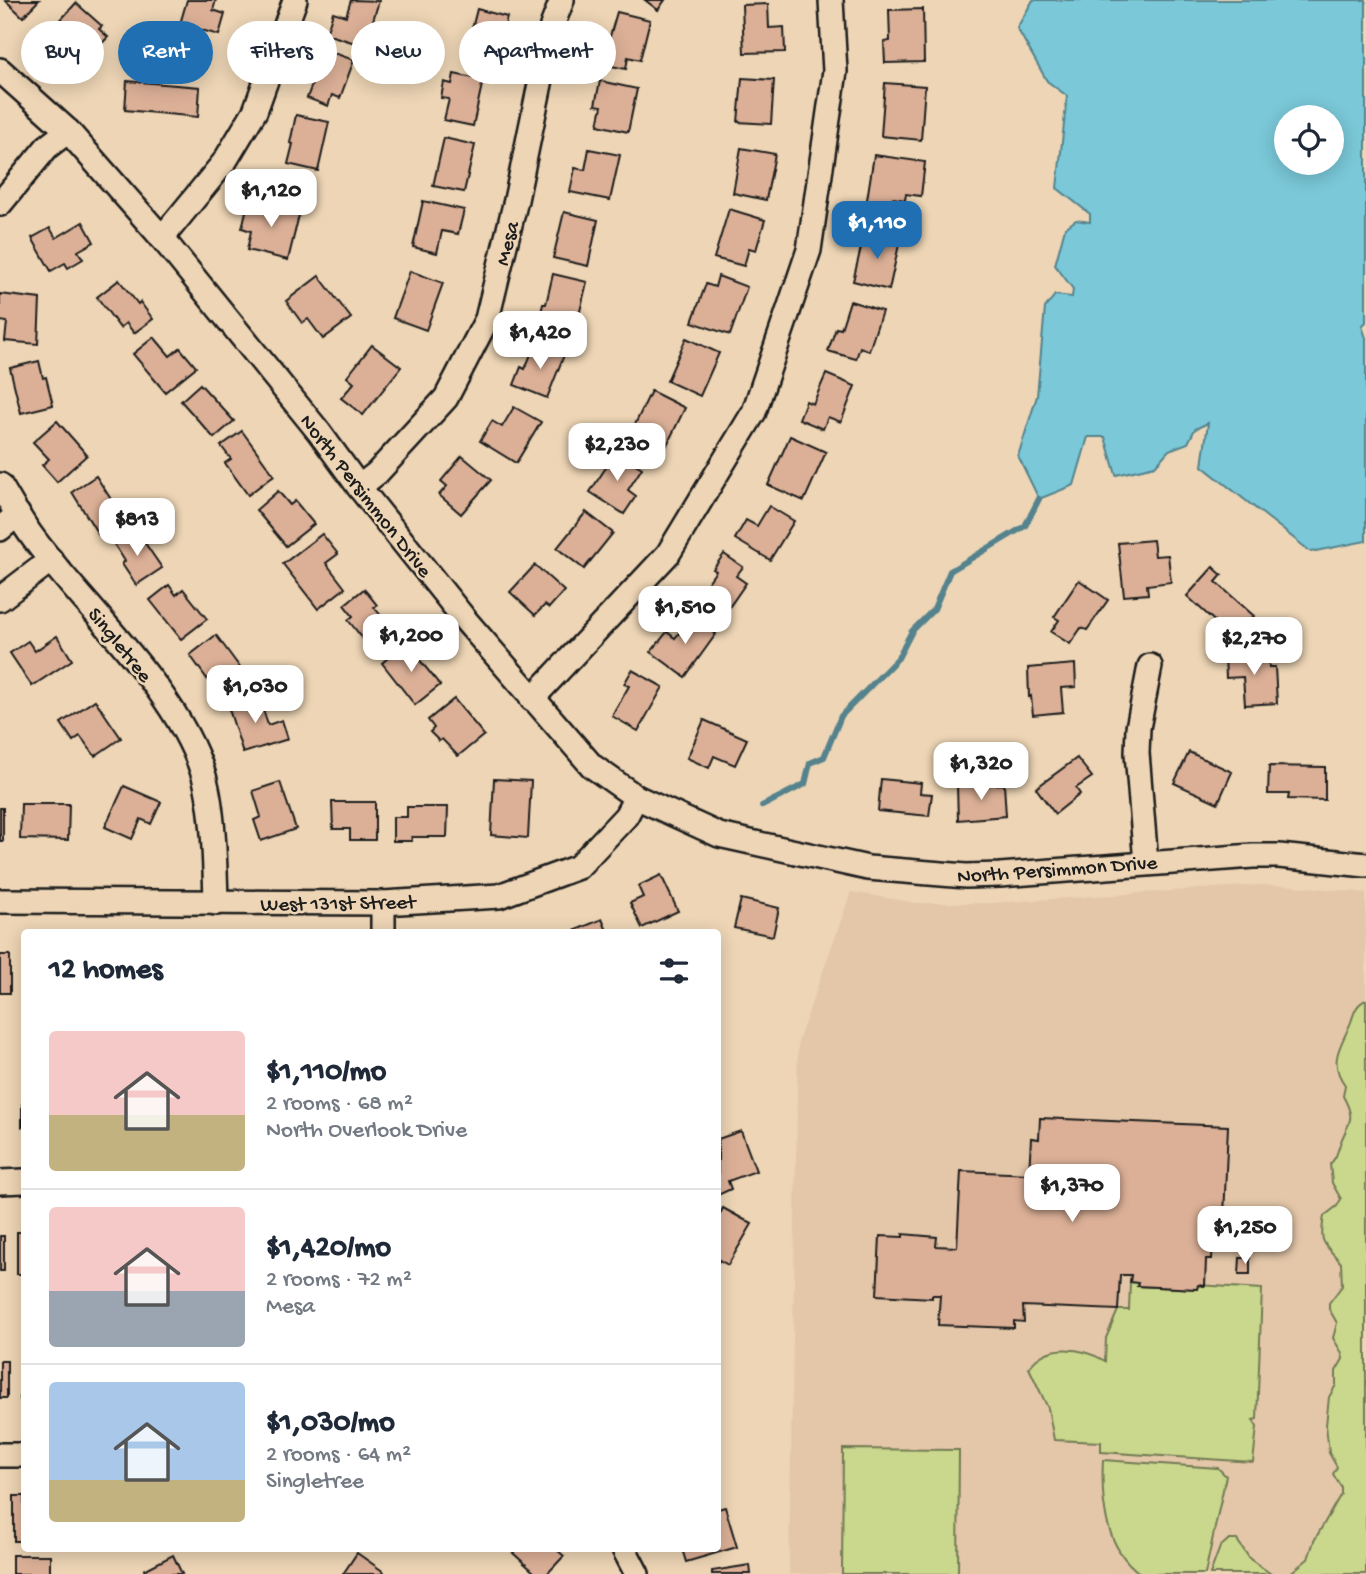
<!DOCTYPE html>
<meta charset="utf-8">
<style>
:root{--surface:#fff;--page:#f2f2f3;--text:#1f2937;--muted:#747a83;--line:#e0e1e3;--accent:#1f6fb2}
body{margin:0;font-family:"Gochi Hand",sans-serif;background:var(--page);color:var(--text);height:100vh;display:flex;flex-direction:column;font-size:26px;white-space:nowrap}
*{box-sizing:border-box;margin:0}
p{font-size:23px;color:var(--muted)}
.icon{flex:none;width:38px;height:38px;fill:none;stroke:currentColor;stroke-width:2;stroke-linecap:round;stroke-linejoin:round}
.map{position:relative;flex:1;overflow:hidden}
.details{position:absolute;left:21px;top:929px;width:700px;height:623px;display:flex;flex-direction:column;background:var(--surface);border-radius:7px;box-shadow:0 4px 18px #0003}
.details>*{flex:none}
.hud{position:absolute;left:21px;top:21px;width:700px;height:63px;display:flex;gap:14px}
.controls{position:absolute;left:1274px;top:105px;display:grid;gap:14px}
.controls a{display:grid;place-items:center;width:70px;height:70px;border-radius:50%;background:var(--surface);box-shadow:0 4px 18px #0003;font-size:35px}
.price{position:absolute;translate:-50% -60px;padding:0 16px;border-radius:14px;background:#fff;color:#222;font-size:23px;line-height:46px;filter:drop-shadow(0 2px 4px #0008)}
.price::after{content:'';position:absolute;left:50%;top:42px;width:21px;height:16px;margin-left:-10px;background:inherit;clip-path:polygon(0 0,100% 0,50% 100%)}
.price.active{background:var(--accent);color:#fff}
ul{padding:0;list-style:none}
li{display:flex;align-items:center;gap:21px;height:175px;padding:0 28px}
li+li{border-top:2px solid var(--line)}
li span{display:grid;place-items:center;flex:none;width:196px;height:140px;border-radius:7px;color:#555}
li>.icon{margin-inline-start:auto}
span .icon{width:84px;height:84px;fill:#fffc;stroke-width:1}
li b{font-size:30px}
h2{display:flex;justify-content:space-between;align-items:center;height:84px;padding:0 28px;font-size:30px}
.tag{padding:0 24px;border-radius:32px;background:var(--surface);box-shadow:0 4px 18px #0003;font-size:24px;line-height:63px}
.tag.active{background:var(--accent);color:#fff}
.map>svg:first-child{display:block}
</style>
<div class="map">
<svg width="1366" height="1574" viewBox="0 0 1366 1574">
<rect width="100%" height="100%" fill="#edd5b5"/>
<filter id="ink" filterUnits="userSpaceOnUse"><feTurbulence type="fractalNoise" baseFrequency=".0143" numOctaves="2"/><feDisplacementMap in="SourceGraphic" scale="14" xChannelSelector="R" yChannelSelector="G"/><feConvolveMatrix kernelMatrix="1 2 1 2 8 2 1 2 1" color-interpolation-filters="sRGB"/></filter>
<g filter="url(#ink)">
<path fill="#e4c7a9" d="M1260 885 1296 886 1366 893V1512L1289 1574H789L798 1042 851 892 916 903H992Z"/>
<g fill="#c9d88c" stroke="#727a54" stroke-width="2">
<path d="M1366 1000V1574H1289L1308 1559 1314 1541 1341 1494V1487L1333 1474 1337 1467 1329 1453 1326 1425 1329 1397 1336 1385V1371L1343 1359 1342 1353 1333 1338 1337 1323 1329 1309V1303L1342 1286 1341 1263C1324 1242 1319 1246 1324 1216L1337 1206 1341 1199 1332 1183 1330 1164C1337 1157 1337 1153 1340 1144 1348 1121 1357 1122 1343 1096L1345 1085C1327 1060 1342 1045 1351 1022 1354 1013 1356 1004 1366 1000Z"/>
<path d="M1130 1282 1138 1283V1286L1197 1289 1198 1285 1262 1289 1257 1419 1253 1420 1257 1427 1253 1462 1101 1452V1442L1054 1440 1048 1408 1029 1368C1046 1342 1082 1347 1105 1361L1106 1338 1118 1310H1129Z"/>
<path d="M843 1449 959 1450 958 1574H842Z"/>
<path d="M1103 1460 1218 1468 1226 1476 1205 1574H1141C1104 1548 1101 1500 1103 1460Z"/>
<path d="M1228 1540H1237L1250 1559 1271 1574H1210L1220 1547Z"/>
</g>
<path fill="#7ac8d8" stroke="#54838d" stroke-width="2" fill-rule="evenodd" d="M1033 0H1366V322L1362 326 1366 338V541L1311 552 1202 466 1208 423 1195 429 1188 443 1169 450 1155 466 1116 475 1105 437H1088L1074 485 1039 499 1018 456 1037 396 1045 308 1055 295 1072 297 1073 289 1055 265 1065 228 1076 220 1090 222V214L1057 188 1067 96 1047 81 1017 28ZM1286 117H1332V163H1286Z"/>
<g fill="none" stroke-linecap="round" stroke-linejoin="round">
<path stroke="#54838d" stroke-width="6" d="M762 806 805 784 810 763 824 757 841 716 898 658 912 631 934 609 950 571 1025 526 1039 499"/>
</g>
<g fill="#dcb097" stroke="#1c1c1c" stroke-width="2">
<path d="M5 0H39L23 17Z"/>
<path d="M187 0H216L213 10 225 14 219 35 180 24Z"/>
<path d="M351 0 379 1 365 46 326 34 333 12 346 16Z"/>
<path d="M645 0H665L658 10Z"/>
<path d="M76 3 102 26 99 29 108 37 87 59 72 46 65 53 46 36Z"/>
<path d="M768 4 769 28 784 27 785 52 744 53 742 5Z"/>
<path d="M477 9 507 17 496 64 465 56Z"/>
<path d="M923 9 924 62 885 63 884 42 890 41 889 10Z"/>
<path d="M617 12 650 20 640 60 628 57 626 69 602 64Z"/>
<path d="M325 50 354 60 340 98 332 95 328 106 307 98Z"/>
<path d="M454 74 483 80 473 126 444 120 449 99 441 98 444 82 452 84Z"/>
<path d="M742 78 774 80 771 124 738 122Z"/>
<path d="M127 81 200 87 198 117 125 110Z"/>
<path d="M600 81 637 89 628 132 598 125 602 106 595 105Z"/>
<path d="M885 83 925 86 921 140 881 136Z"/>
<path d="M296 115 329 122 318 171 288 164 293 144 290 143Z"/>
<path d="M444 138 475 145 464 192 433 186Z"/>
<path d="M741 148 775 154 766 200 733 193Z"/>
<path d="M589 149 620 155 610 200 570 192 575 168 585 170Z"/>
<path d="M874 155 925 162 921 196 906 194 905 200 892 198 890 210 866 206Z"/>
<path d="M249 199 300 211 288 260 247 250 251 231 242 228Z"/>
<path d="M423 201 464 210 458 234 442 231 437 253 413 247Z"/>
<path d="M729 209 765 220 756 250 749 248 744 266 714 258Z"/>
<path d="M564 212 598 220 588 266 553 258Z"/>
<path d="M83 222 94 242 78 251 83 259 68 268 65 263 51 271 32 238 50 228 56 238Z"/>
<path d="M865 231 900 240 889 290 853 281Z"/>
<path d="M410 271 443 283 426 330 393 318Z"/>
<path d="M553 274 587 282 577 324 564 321 561 331 538 326 543 304H546Z"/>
<path d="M319 276 351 318 323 339 308 319 302 323 286 301Z"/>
<path d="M718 276 747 287 730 335 692 322 706 284 715 287Z"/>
<path d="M119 280 138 304 140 302 153 319 134 333 126 323 120 328 97 297Z"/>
<path d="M0 294 40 299 38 344 5 341 7 322 0 321Z"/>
<path d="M850 301 882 311 869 351 860 347 856 359 828 351 836 328 841 329Z"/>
<path d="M154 337 170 356 180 348 196 367 165 392 133 354Z"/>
<path d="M686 338 719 353 700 396 667 381Z"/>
<path d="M535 344 564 355 547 398 514 385 521 367 525 369Z"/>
<path d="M372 345 401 367 363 415 341 398 354 383 347 377Z"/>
<path d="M39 361 43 378 46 377 53 405 21 413 10 368Z"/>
<path d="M826 374 855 386 841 422 828 417 823 429 799 419 806 401 813 404Z"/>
<path d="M200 384 234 421 214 438 181 401Z"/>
<path d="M651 391 685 408 661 457 627 441Z"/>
<path d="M514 407 541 422 516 463 480 441 492 421 502 427Z"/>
<path d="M57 421 87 455 57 482 42 465 49 459 33 442Z"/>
<path d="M242 431 274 475 248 495 225 463 231 459 221 446Z"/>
<path d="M790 436 826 452 804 501 768 485Z"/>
<path d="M616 452 642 468 628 490 636 496 624 514 590 492Z"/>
<path d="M462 456 491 480 461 514 439 495 447 486 441 481Z"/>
<path d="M96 476 123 518 98 534 72 492Z"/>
<path d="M278 491 290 505 295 501 314 524 286 546 256 510Z"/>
<path d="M769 506 794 521 770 560 735 539 746 520 757 526Z"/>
<path d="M586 512 613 533 584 569 557 548Z"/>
<path d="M136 530 162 568 136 585 122 564 125 561 114 544Z"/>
<path d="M322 534 338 554 326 563 345 588 318 609 283 564Z"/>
<path d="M1153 540 1155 556 1168 555 1171 582 1147 585 1148 594 1124 596 1118 543Z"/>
<path d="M724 554 743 567 736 576 746 583 723 616 697 598 716 571 713 569Z"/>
<path d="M535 565 564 591 549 608 545 605 535 615 510 592Z"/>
<path d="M1213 567 1222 575 1216 582 1254 616 1233 638 1187 596Z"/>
<path d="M1079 580 1108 600 1087 630 1081 628 1070 644 1051 632 1059 620 1054 617Z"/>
<path d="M169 585 176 595 183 589 207 619 181 639 150 600Z"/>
<path d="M364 589 377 605 374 607 394 632 372 650 348 620 353 616 344 605Z"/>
<path d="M692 616 716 634 685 677 651 652 667 632 675 638Z"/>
<path d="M216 635 244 673 217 693 190 655Z"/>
<path d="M57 636 72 660 32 686 10 653 28 641 35 651Z"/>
<path d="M406 643 440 685 415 705 382 663Z"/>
<path d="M1268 653 1269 667H1275L1277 703 1245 705 1243 677 1226 678 1225 655Z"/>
<path d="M1075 664 1076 687 1061 688 1063 712 1033 715 1031 696 1029 697 1028 668Z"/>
<path d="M632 670 663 687 638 731 612 716 629 686 624 684Z"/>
<path d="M258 694 268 725 282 720 288 739 243 753 227 703Z"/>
<path d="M454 699 484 735 458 756 442 739 439 741 430 732 434 728 428 720Z"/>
<path d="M95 700 121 738 95 756 80 736 73 741 61 723Z"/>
<path d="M704 720 747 739 735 765 714 756 709 768 687 758Z"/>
<path d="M1189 752 1232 772 1218 803 1174 783Z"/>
<path d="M1077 758 1092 777 1076 788 1080 794 1055 814 1036 788Z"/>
<path d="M1269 766 1325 767V800L1288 799 1289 794H1268Z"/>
<path d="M494 779 531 781 528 838 491 835Z"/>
<path d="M881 779 921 783 920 793 932 794 929 816 878 811Z"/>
<path d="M280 782 296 829 261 841 254 820 261 817 253 791Z"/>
<path d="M1004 784 1006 816 958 820 957 786Z"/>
<path d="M124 786 161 802 151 824 141 819 132 839 105 827Z"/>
<path d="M332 802H375V840H350V829H333Z"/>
<path d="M21 804H69L68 840 20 839Z"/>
<path d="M407 807H448L447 837H412V841H393V817H407Z"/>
<rect x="0" y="808" width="3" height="33"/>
<path d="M661 875 678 911 642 928 630 903 643 897 638 886Z"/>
<path d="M741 899 779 908 773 936 734 928Z"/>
<path d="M602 919 608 933H569Z"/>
<rect x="0" y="955" width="10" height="38"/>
<rect x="22" y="1104" width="2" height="23"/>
<path d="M1040 1118 1228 1126 1224 1216 1210 1215 1209 1237 1213 1238 1212 1259H1206L1205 1286 1198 1285 1197 1289 1137 1286 1138 1283 1130 1282 1131 1275H1120L1118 1310 1023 1306 1024 1322 1014 1321V1328L938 1325 940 1295H932V1298L877 1295 880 1236 903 1237V1234L937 1237 936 1246 957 1247 961 1171 1029 1174 1031 1138 1039 1139Z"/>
<path d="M741 1131 756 1171 728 1181 731 1189 718 1195V1139Z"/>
<path d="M723 1208 752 1224 728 1265 719 1260 718 1263V1218Z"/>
<rect x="17" y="1232" width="7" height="42"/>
<rect x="0" y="1236" width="4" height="35"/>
<path d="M1240 1258H1250V1274H1239Z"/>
<rect x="0" y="1361" width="7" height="37"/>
<rect x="20" y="1363" width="4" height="37"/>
<rect x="14" y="1496" width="10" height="45"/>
<path d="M725 1507 737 1547 686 1562 682 1549H718V1509Z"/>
<path d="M518 1549H556L564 1556 547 1574H536L513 1553Z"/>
<path d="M357 1553 384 1572 383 1574H343Z"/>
<rect x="12" y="1555" width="38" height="19"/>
<path d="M173 1555 182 1574H146L144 1570Z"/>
<path d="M750 1565 751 1574H712V1571Z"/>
</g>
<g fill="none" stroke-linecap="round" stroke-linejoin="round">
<defs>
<g id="minor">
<path d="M0 70 68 131 162 238 319 432 359 487 467 622 592 766 636 797 719 835 868 868 966 876 1000 875 1253 856H1279L1366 865"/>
<path d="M0 204 47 147 68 131"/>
<path d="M162 238 225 161 255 111 295 0"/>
<path d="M0 485C11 503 21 522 34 539 88 612 177 689 204 776 214 810 215 866 216 903"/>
<path d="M359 487 377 473 446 398 487 319 516 200 552 26 562 0"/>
<path d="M0 529 18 514"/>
<path d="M0 599 51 560"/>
<path d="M532 699 668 554 754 412 809 250 835 71 831 0"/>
<path d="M1146 863 1137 753 1138 728 1150 666"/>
<path d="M0 901 383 903 499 896 578 867 626 816 636 797"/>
<path d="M383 933V903"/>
<path d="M0 1182 24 1181"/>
<path d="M0 1455H24"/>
<path d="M624 1549 637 1574"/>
</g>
</defs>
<use href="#minor" stroke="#1c1c1c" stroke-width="28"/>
<use href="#minor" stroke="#edd5b5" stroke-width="23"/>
</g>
</g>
<g text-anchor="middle" stroke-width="5" stroke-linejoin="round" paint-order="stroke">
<g font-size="21" fill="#1c1c1c" stroke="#edd5b5">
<text transform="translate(506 243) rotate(-76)" y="7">Mesa</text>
<text transform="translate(367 495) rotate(52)" y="7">North Persimmon Drive</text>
<text transform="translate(121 644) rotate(51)" y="7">Singletree</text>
<text transform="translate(1057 868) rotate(-4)" y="7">North Persimmon Drive</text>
<text transform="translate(338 902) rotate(-1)" y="7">West 131st Street</text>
</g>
</g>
</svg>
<div class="controls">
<a><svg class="icon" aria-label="locate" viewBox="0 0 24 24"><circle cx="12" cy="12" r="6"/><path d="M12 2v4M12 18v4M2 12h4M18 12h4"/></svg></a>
</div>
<b class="price" style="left:271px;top:229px">$1,120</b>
<b class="price active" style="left:877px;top:261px">$1,110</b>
<b class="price" style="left:540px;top:371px">$1,420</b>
<b class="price" style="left:617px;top:483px">$2,230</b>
<b class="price" style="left:137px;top:558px">$813</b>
<b class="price" style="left:685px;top:646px">$1,510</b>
<b class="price" style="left:411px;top:674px">$1,200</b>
<b class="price" style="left:1254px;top:677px">$2,270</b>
<b class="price" style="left:255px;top:725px">$1,030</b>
<b class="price" style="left:981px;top:802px">$1,320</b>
<b class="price" style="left:1072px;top:1224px">$1,370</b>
<b class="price" style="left:1245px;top:1266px">$1,250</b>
<div class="hud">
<a class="tag">Buy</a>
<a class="tag active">Rent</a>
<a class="tag">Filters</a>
<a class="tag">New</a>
<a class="tag">Apartment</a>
</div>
<section class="details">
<h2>12 homes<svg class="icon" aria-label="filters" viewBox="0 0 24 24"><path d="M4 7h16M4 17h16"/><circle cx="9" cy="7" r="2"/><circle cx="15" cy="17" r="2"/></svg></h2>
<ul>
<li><span style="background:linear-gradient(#f6c9c9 60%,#c2b280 0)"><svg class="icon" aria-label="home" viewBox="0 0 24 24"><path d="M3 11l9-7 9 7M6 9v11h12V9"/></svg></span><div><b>$1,110/mo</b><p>2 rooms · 68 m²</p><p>North Overlook Drive</p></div></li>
<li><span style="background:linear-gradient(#f6c9c9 60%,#9aa5b1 0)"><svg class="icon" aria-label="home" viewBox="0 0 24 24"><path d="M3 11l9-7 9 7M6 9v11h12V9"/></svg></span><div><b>$1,420/mo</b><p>2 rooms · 72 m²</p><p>Mesa</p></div></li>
<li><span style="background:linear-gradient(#a9c7e8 70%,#c2b280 0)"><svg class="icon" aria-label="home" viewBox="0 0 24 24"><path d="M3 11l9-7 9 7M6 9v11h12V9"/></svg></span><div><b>$1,030/mo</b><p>2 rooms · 64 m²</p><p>Singletree</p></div></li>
</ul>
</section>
</div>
